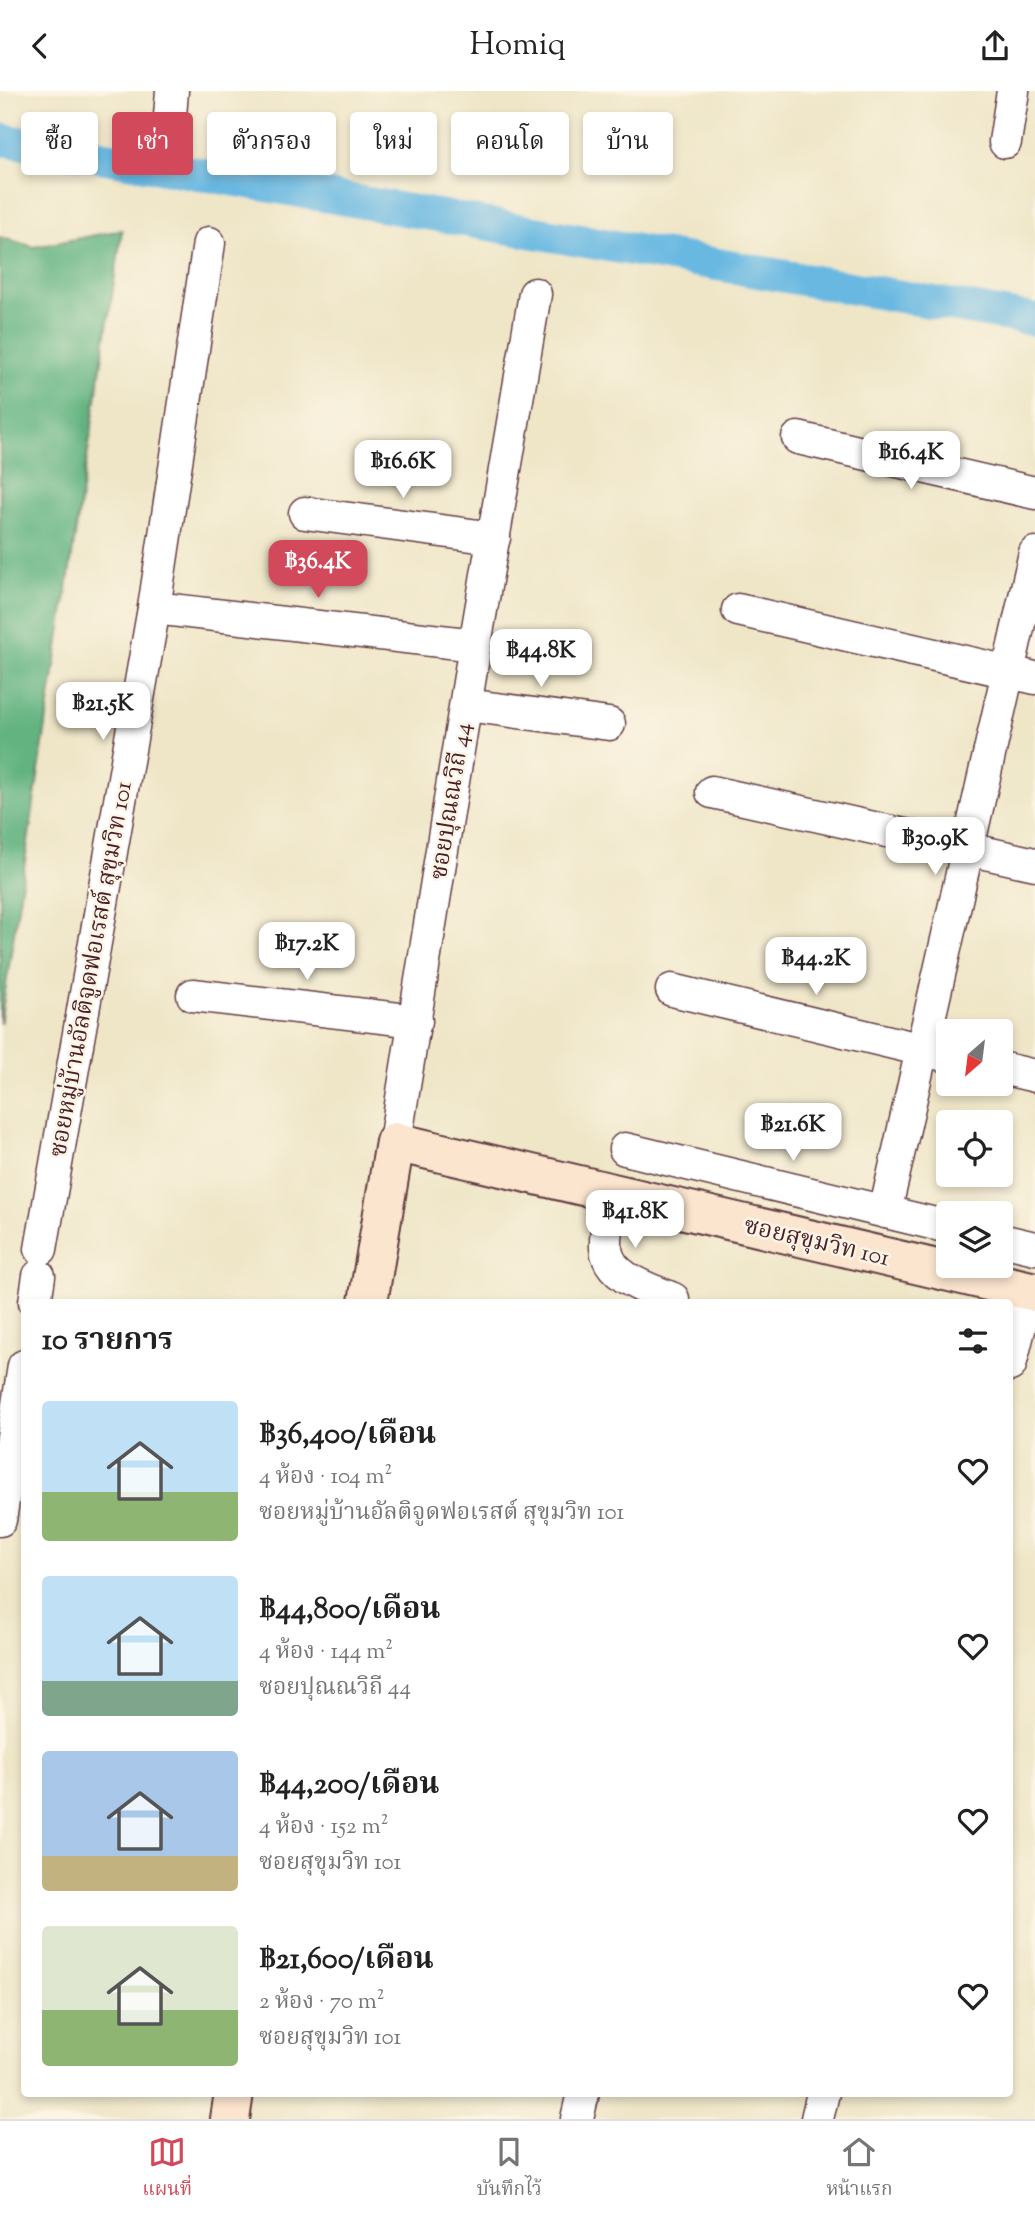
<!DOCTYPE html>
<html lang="th">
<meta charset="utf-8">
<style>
:root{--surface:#fff;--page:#f6f6f6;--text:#222;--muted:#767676;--line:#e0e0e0;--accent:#d1495b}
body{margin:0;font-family:"Sorts Mill Goudy","Noto Serif Thai",serif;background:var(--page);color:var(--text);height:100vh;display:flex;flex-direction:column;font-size:26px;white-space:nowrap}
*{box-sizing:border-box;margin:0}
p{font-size:23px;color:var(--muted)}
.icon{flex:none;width:38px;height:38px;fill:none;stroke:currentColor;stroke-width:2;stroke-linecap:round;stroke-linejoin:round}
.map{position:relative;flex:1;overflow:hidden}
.side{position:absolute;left:21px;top:1208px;width:992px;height:798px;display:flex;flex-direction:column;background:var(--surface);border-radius:7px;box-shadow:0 4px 10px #0003}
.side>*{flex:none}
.guide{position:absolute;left:21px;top:21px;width:994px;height:63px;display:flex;gap:14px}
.needle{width:46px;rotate:208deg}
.controls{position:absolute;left:936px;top:928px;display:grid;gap:14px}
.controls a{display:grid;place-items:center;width:77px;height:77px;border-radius:7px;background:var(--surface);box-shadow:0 4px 10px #0003;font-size:35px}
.price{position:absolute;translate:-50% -60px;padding:0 16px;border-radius:14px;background:#fff;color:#222;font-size:23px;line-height:46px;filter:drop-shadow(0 2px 4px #0008)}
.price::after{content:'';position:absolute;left:50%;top:42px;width:21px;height:16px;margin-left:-10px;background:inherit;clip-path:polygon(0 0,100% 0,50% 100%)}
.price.selected{background:var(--accent);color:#fff}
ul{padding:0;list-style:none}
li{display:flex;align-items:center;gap:21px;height:175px;padding:0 21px}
li span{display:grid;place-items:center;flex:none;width:196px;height:140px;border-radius:7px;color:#555}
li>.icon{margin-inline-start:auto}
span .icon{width:84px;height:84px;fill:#fffc;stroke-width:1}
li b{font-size:30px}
h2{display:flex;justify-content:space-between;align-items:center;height:84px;padding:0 21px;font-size:30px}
.pill{padding:0 24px;border-radius:7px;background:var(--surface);box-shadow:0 4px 10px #0003;font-size:24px;line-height:63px}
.pill.selected{background:var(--accent);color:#fff}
header{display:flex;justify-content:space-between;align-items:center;height:91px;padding:0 21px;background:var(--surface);font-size:32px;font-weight:600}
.menu{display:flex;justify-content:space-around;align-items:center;height:98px;border-top:2px solid var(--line);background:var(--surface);font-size:19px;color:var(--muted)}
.menu a{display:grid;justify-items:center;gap:4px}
.menu .selected{color:var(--accent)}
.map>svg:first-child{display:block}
</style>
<header><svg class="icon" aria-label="back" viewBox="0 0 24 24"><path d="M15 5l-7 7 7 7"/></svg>Homiq<svg class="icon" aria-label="share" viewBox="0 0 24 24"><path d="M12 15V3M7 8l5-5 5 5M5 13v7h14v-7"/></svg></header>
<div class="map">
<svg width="1035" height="2028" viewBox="0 0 1035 2028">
<rect width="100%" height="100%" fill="#fcf5e5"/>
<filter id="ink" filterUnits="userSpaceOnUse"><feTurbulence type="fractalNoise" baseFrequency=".0143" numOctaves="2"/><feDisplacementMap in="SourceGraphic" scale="14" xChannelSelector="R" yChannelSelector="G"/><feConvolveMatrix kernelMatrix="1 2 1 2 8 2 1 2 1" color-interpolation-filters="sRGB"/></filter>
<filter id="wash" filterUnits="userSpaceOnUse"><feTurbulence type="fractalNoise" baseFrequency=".00686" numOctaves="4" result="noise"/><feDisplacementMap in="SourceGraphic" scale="28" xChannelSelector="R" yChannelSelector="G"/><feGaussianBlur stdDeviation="1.57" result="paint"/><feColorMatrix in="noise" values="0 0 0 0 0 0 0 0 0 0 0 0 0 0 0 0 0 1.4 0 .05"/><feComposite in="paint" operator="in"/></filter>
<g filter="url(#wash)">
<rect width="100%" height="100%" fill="#efe6c8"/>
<path fill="#62b380" stroke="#566956" stroke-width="2" d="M122 139 0 933V146L34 156Z"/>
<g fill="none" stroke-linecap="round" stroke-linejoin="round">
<path stroke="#67b8e2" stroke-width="33" d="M0 48 1035 229"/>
</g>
</g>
<g filter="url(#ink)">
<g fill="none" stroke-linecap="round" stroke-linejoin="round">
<defs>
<g id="street">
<path d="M170 25 172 0"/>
<path d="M1005 51 1013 0"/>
<path d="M798 347 1035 402"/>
<path d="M305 422 494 447"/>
<path d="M154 517 475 554"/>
<path d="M738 519 1035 587"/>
<path d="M466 614 609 633"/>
<path d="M712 701 1035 773"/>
<path d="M672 899 948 965"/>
<path d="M193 904 416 930"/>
<path d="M1001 977 1035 985"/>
<path d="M395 1051 475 554 535 203"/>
<path d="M625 1058 948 1136"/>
<path d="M612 1102C610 1120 605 1140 606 1157 608 1187 650 1198 673 1208"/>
<path d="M885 1121 1035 462"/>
<path d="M1001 1149 1035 1157"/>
<path d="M41 1158 154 517 209 152"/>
<path d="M35 1211 39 1185"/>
<path d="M1010 1274 1029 1199"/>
<path d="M0 1429 24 1275"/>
<path d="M577 2028 583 2002"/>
<path d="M817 2028 823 2002"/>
</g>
<g id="secondary">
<path d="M368 1211 395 1051 1035 1201"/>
<path d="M230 2028 234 2002"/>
</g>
</defs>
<use href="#street" stroke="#633d43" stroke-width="35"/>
<use href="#secondary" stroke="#633d43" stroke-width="42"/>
<use href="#street" stroke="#fff" stroke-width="32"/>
<use href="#secondary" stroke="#fbe5cf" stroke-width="38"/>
</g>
</g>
<g text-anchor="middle" stroke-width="5" stroke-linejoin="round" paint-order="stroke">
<g font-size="24" fill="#4a1f2b" stroke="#fcf5e5">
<text transform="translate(450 710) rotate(-81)" y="8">ซอยปุณณวิถี 44</text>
<text transform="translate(90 878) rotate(-80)" y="8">ซอยหมู่บ้านอัลติจูดฟอเรสต์ สุขุมวิท 101</text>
<text transform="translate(817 1150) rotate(13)" y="8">ซอยสุขุมวิท 101</text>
</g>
</g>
</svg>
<div class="controls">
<a><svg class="needle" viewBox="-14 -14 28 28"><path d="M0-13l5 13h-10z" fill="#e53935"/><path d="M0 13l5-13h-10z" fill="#767676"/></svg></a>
<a><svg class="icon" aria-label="locate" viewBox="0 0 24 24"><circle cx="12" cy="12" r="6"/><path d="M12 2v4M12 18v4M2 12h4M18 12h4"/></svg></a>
<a><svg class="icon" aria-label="layers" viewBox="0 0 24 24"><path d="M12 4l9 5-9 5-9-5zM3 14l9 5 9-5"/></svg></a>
</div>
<b class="price" style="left:911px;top:400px">฿16.4K</b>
<b class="price" style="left:403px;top:409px">฿16.6K</b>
<b class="price selected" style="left:318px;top:509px">฿36.4K</b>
<b class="price" style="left:541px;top:598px">฿44.8K</b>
<b class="price" style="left:103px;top:651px">฿21.5K</b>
<b class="price" style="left:935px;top:786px">฿30.9K</b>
<b class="price" style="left:307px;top:891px">฿17.2K</b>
<b class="price" style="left:816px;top:906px">฿44.2K</b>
<b class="price" style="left:793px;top:1072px">฿21.6K</b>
<b class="price" style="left:635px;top:1159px">฿41.8K</b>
<div class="guide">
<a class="pill">ซื้อ</a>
<a class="pill selected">เช่า</a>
<a class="pill">ตัวกรอง</a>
<a class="pill">ใหม่</a>
<a class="pill">คอนโด</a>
<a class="pill">บ้าน</a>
</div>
<section class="side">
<h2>10 รายการ<svg class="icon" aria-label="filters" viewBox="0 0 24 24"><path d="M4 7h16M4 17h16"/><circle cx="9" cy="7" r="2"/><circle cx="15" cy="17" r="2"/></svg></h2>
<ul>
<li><span style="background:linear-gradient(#bfe0f5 65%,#8fb573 0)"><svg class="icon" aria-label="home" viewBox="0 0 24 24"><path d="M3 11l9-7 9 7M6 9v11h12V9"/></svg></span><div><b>฿36,400/เดือน</b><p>4 ห้อง · 104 m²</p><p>ซอยหมู่บ้านอัลติจูดฟอเรสต์ สุขุมวิท 101</p></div><svg class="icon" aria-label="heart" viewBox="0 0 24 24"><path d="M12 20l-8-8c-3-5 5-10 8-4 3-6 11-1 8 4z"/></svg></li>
<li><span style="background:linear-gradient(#bfe0f5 75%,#7fa58c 0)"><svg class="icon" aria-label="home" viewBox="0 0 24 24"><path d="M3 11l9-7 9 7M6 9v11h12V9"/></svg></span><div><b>฿44,800/เดือน</b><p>4 ห้อง · 144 m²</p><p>ซอยปุณณวิถี 44</p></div><svg class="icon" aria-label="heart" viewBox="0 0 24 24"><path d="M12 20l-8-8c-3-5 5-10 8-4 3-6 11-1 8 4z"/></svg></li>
<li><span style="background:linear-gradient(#a9c7e8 75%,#c2b280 0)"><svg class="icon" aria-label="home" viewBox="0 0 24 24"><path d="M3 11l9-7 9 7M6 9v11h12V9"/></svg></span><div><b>฿44,200/เดือน</b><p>4 ห้อง · 152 m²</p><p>ซอยสุขุมวิท 101</p></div><svg class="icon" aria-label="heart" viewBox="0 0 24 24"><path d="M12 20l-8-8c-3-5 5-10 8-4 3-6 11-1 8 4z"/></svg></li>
<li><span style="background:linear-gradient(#dfe7d0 60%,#8fb573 0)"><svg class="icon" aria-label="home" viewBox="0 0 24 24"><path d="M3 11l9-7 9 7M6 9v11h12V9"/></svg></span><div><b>฿21,600/เดือน</b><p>2 ห้อง · 70 m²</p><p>ซอยสุขุมวิท 101</p></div><svg class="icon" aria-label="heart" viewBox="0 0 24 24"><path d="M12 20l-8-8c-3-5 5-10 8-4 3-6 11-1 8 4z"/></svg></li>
</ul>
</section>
</div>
<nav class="menu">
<a class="selected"><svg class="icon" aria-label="map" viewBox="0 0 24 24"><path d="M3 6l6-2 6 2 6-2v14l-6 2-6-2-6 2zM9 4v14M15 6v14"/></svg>แผนที่</a>
<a><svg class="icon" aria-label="saved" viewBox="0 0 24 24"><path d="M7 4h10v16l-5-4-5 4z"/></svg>บันทึกไว้</a>
<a><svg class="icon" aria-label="home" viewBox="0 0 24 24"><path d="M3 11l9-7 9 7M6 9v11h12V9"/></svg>หน้าแรก</a>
</nav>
